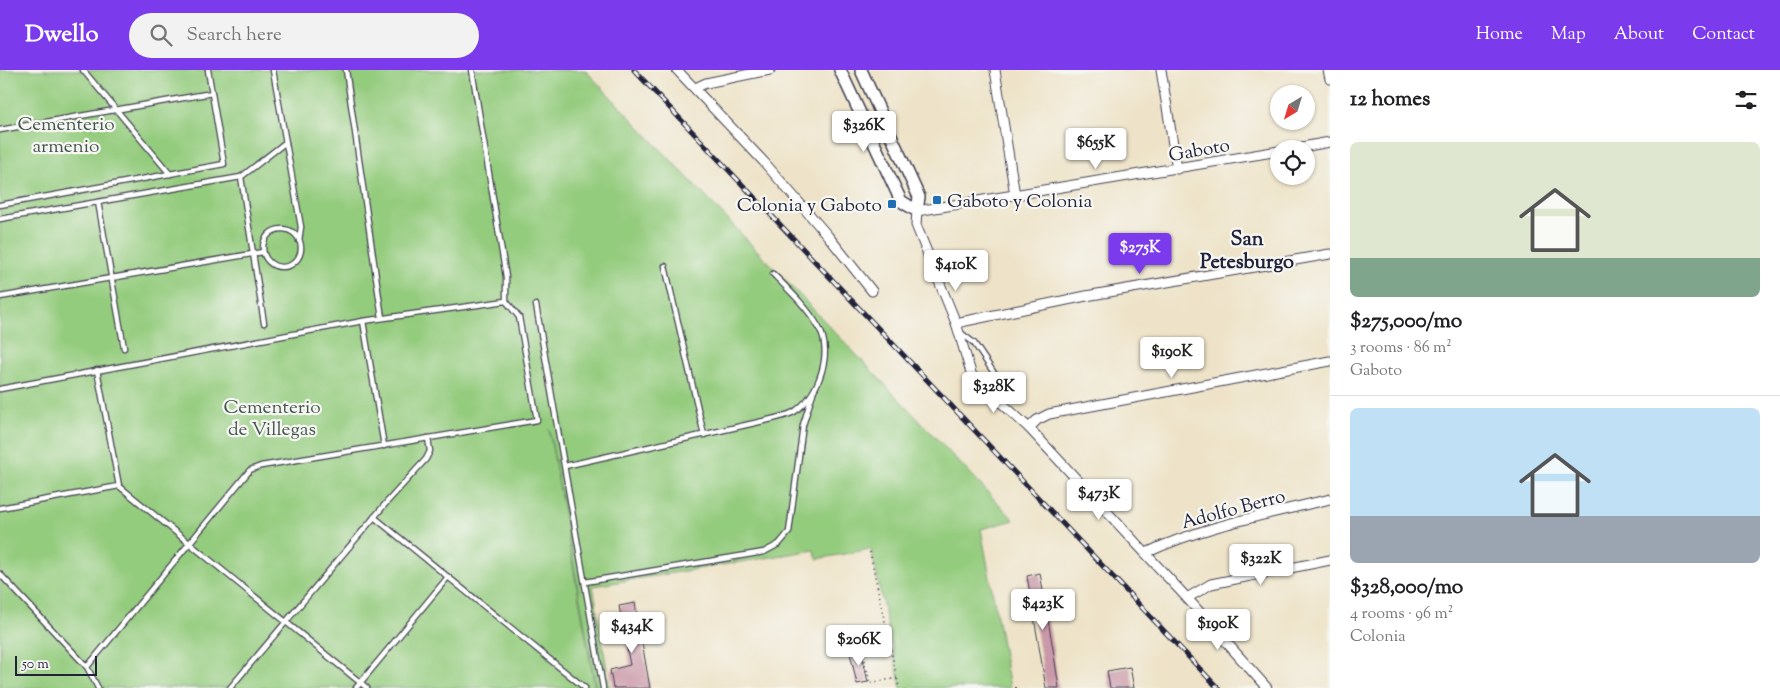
<!DOCTYPE html>
<meta charset="utf-8">
<style>
:root{--surface:#fff;--page:#f2f2f2;--text:#202124;--muted:#757577;--line:#e0e0e0;--accent:#7c3aed}
body{margin:0;font-family:"Sorts Mill Goudy",serif;background:var(--page);color:var(--text);height:100vh;display:flex;flex-direction:column;font-size:19px;white-space:nowrap}
*{box-sizing:border-box;margin:0}
p{font-size:16px;color:var(--muted)}
.icon{flex:none;width:28px;height:28px;fill:none;stroke:currentColor;stroke-width:2;stroke-linecap:round;stroke-linejoin:round}
.map{position:relative;flex:1;overflow:hidden}
.details{display:flex;flex-direction:column;background:var(--surface);width:450px}
.details>*{flex:none}
.needle{width:32px;rotate:218deg}
.fabs{position:absolute;left:1270px;top:15px;display:grid;gap:10px}
.fabs a{display:grid;place-items:center;width:45px;height:45px;border-radius:50%;background:var(--surface);box-shadow:0 1px 4px #0004;font-size:25px}
.scale{position:absolute;left:15px;bottom:12px;width:82px;box-sizing:border-box;padding-left:5px;border:2px solid #22223b;border-top:0;font-size:14px;line-height:18px;white-space:nowrap;color:#22223b;-webkit-text-stroke:4px #f6f6f2;paint-order:stroke}
.price{position:absolute;translate:-50% -42px;padding:0 11px;border-radius:5px;background:#fff;color:#222;font-size:16px;line-height:32px;filter:drop-shadow(0 1px 2px #0008)}
.price::after{content:'';position:absolute;left:50%;top:30px;width:15px;height:11px;margin-left:-8px;background:inherit;clip-path:polygon(0 0,100% 0,50% 100%)}
.price.current{background:var(--accent);color:#fff}
ul{padding:0;list-style:none}
li{display:grid;align-content:center;gap:10px;height:265px;padding:0 20px}
li+li{border-top:1px solid var(--line)}
li span{display:grid;place-items:center;height:155px;border-radius:8px;color:#555}
li>.icon{margin-inline-start:auto}
span .icon{width:90px;height:90px;fill:#fffc;stroke-width:1}
li b{font-size:21px}
h2{display:flex;justify-content:space-between;align-items:center;height:60px;padding:0 20px;font-size:21px}
header{display:flex;align-items:center;gap:30px;box-sizing:border-box;height:70px;padding:0 25px;background:var(--accent);color:#fff}
header strong{font-size:24px}
nav{display:flex;gap:28px;margin-inline-start:auto;font-size:18px}
.search{width:350px;height:45px;background:var(--page);display:flex;align-items:center;gap:12px;box-sizing:border-box;padding:0 18px;border-radius:28px;color:var(--muted);font-size:19px}
main{display:flex;flex:1;min-height:0}
.map>svg:first-child{display:block}
</style>
<header>
<strong>Dwello</strong>
<div class="search"><svg class="icon" aria-label="search" viewBox="0 0 24 24"><circle cx="10" cy="10" r="6"/><path d="M15 15l6 6"/></svg>Search here</div>
<nav><a>Home</a><a>Map</a><a>About</a><a>Contact</a></nav>
</header>
<main>
<div class="map">
<svg width="1330" height="618" viewBox="0 0 1330 618">
<rect width="100%" height="100%" fill="#f6f6f2"/>
<filter id="ink" filterUnits="userSpaceOnUse"><feTurbulence type="fractalNoise" baseFrequency=".02" numOctaves="2"/><feDisplacementMap in="SourceGraphic" scale="10" xChannelSelector="R" yChannelSelector="G"/><feConvolveMatrix kernelMatrix="1 2 1 2 8 2 1 2 1" color-interpolation-filters="sRGB"/></filter>
<filter id="wash" filterUnits="userSpaceOnUse"><feTurbulence type="fractalNoise" baseFrequency=".0096" numOctaves="4" result="noise"/><feDisplacementMap in="SourceGraphic" scale="20" xChannelSelector="R" yChannelSelector="G"/><feGaussianBlur stdDeviation="1.12" result="paint"/><feColorMatrix in="noise" values="0 0 0 0 0 0 0 0 0 0 0 0 0 0 0 0 0 1.4 0 .05"/><feComposite in="paint" operator="in"/></filter>
<g filter="url(#wash)">
<rect width="100%" height="100%" fill="#eee3c8"/>
<path fill="#94cc7e" stroke="#5b775c" d="M0 0H585L1014 450 981 459 1010 618H901L871 479 817 489 814 480 593 516 610 618H596L549 359 595 618H0Z"/>
<g id="blocks">
<g fill="#ca99a9">
<path d="M1040 503 1054 585 1059 618H1046L1027 506Z"/>
<path d="M635 533 650 618H613L610 600 630 595 619 536Z"/>
<path d="M861 580 868 612 857 614 850 583Z"/>
<path d="M1130 597 1134 618H1110L1107 601Z"/>
</g>
</g>
</g>
<g filter="url(#ink)">
<use href="#blocks" fill-opacity="0" stroke="#413f50" stroke-width="1"/>
<g fill="none" stroke-linecap="round" stroke-linejoin="round">
<defs>
<g id="service">
<path d="M83 0 170 104"/>
<path d="M273 0 301 157 299 171"/>
<path d="M346 0 382 248"/>
<path d="M0 60 212 23"/>
<path d="M98 132 124 278"/>
<path d="M0 135 224 94 208 0"/>
<path d="M0 149 241 107"/>
<circle cx="282" cy="178" r="19"/>
<path d="M665 196 704 365"/>
<path d="M0 227 263 182"/>
<path d="M536 235 603 618"/>
<path d="M363 251 384 376"/>
<path d="M264 253 241 107 286 72"/>
<path d="M961 263 974 273 1000 312 1001 321 998 329"/>
<path d="M97 300 119 416 367 618"/>
<path d="M0 319 363 251 506 231"/>
<path d="M565 396 768 350C777 348 786 346 794 342 819 325 834 283 818 256 807 237 789 220 773 204"/>
<path d="M0 438 119 416"/>
<path d="M374 447 585 618"/>
<path d="M0 504 87 597"/>
<path d="M585 512 764 482 779 474 789 462 803 355 813 323"/>
<path d="M98 618 87 597 250 400 261 396 537 350 519 247 506 231V207L472 0"/>
<path d="M230 618 387 432 426 389 430 381 428 368"/>
<path d="M356 618 448 507"/>
</g>
<g id="minor">
<path d="M677 0 764 92 828 166 872 221"/>
<path d="M995 0 1015 125"/>
<path d="M1161 0 1177 99"/>
<path d="M1328 0 1330 9"/>
<path d="M695 18 706 13 770 0"/>
<path d="M1291 79 1330 72"/>
<path d="M956 253 1086 226 1330 184"/>
<path d="M1029 358 1037 350 1049 344 1330 291"/>
<path d="M1146 483C1203 456 1269 444 1330 429"/>
<path d="M1187 528 1211 514 1330 490"/>
<path d="M1267 618 1187 528 1029 358 972 306 956 253 916 155 917 141 1279 81"/>
</g>
<path id="tertiary" d="M840 0 901 131 917 141 919 127 861 0"/>
</defs>
<use href="#service" stroke="#413f50" stroke-width="7"/>
<use href="#minor" stroke="#413f50" stroke-width="11"/>
<use href="#tertiary" stroke="#413f50" stroke-width="14"/>
<g stroke="#413f50" stroke-width="2" stroke-dasharray="1 4" stroke-linecap="butt">
<path d="M870 482 899 618"/>
<path d="M889 573 862 578 870 613 897 608"/>
<path d="M1015 618H1016"/>
</g>
<use href="#service" stroke="#fff" stroke-width="4.5"/>
<use href="#minor" stroke="#fff" stroke-width="9"/>
<use href="#tertiary" stroke="#fff" stroke-width="11"/>
<defs>
<path id="rail" d="M634 0 1218 618"/>
</defs>
<use href="#rail" stroke="#22223b" stroke-width="5"/>
<use href="#rail" stroke="#f6f6f2" stroke-width="3" stroke-dasharray="9" stroke-linecap="butt"/>
</g>
</g>
<g fill="#1f6fb2" stroke="#f6f6f2" stroke-width="2">
<rect x="932" y="125" width="10" height="10" rx="2.5"/>
<rect x="887" y="129" width="10" height="10" rx="2.5"/>
</g>
<g text-anchor="middle" stroke-width="4.5" stroke-linejoin="round" paint-order="stroke">
<g font-size="19" fill="#44554f" stroke="#f6f6f2">
<text x="66" y="60">Cementerio<tspan x="66" dy="22">armenio</tspan></text>
<text x="272" y="343">Cementerio<tspan x="272" dy="22">de Villegas</tspan></text>
</g>
<g font-size="19" fill="#22223b" stroke="#f6f6f2">
<text transform="translate(1199 79) rotate(-10)" y="7">Gaboto</text>
<text transform="translate(1233 438) rotate(-15)" y="7">Adolfo Berro</text>
</g>
<g font-size="19" fill="#22223b" stroke="#f6f6f2" text-anchor="start">
<text x="947" y="137">Gaboto y Colonia</text>
<text x="882" y="141" text-anchor="end">Colonia y Gaboto</text>
</g>
<g font-size="20" font-weight="bold" fill="#22223b" stroke="#f6f6f2">
<text x="1247" y="175">San<tspan x="1247" dy="23">Petesburgo</tspan></text>
</g>
</g>
</svg>
<div class="fabs">
<a><svg class="needle" viewBox="-14 -14 28 28"><path d="M0-13l5 13h-10z" fill="#e53935"/><path d="M0 13l5-13h-10z" fill="#757577"/></svg></a>
<a><svg class="icon" aria-label="locate" viewBox="0 0 24 24"><circle cx="12" cy="12" r="6"/><path d="M12 2v4M12 18v4M2 12h4M18 12h4"/></svg></a>
</div>
<div class="scale">50 m</div>
<b class="price" style="left:864px;top:83px">$326K</b>
<b class="price" style="left:1096px;top:100px">$655K</b>
<b class="price current" style="left:1140px;top:205px">$275K</b>
<b class="price" style="left:956px;top:222px">$410K</b>
<b class="price" style="left:1172px;top:309px">$190K</b>
<b class="price" style="left:994px;top:344px">$328K</b>
<b class="price" style="left:1099px;top:451px">$473K</b>
<b class="price" style="left:1261px;top:516px">$322K</b>
<b class="price" style="left:1043px;top:561px">$423K</b>
<b class="price" style="left:1218px;top:581px">$190K</b>
<b class="price" style="left:632px;top:584px">$434K</b>
<b class="price" style="left:859px;top:597px">$206K</b>
</div>
<section class="details">
<h2>12 homes<svg class="icon" aria-label="filters" viewBox="0 0 24 24"><path d="M4 7h16M4 17h16"/><circle cx="9" cy="7" r="2"/><circle cx="15" cy="17" r="2"/></svg></h2>
<ul>
<li><span style="background:linear-gradient(#dfe7d0 75%,#7fa58c 0)"><svg class="icon" aria-label="home" viewBox="0 0 24 24"><path d="M3 11l9-7 9 7M6 9v11h12V9"/></svg></span><div><b>$275,000/mo</b><p>3 rooms · 86 m²</p><p>Gaboto</p></div></li>
<li><span style="background:linear-gradient(#bfe0f5 70%,#9aa5b1 0)"><svg class="icon" aria-label="home" viewBox="0 0 24 24"><path d="M3 11l9-7 9 7M6 9v11h12V9"/></svg></span><div><b>$328,000/mo</b><p>4 rooms · 96 m²</p><p>Colonia</p></div></li>
</ul>
</section>
</main>
